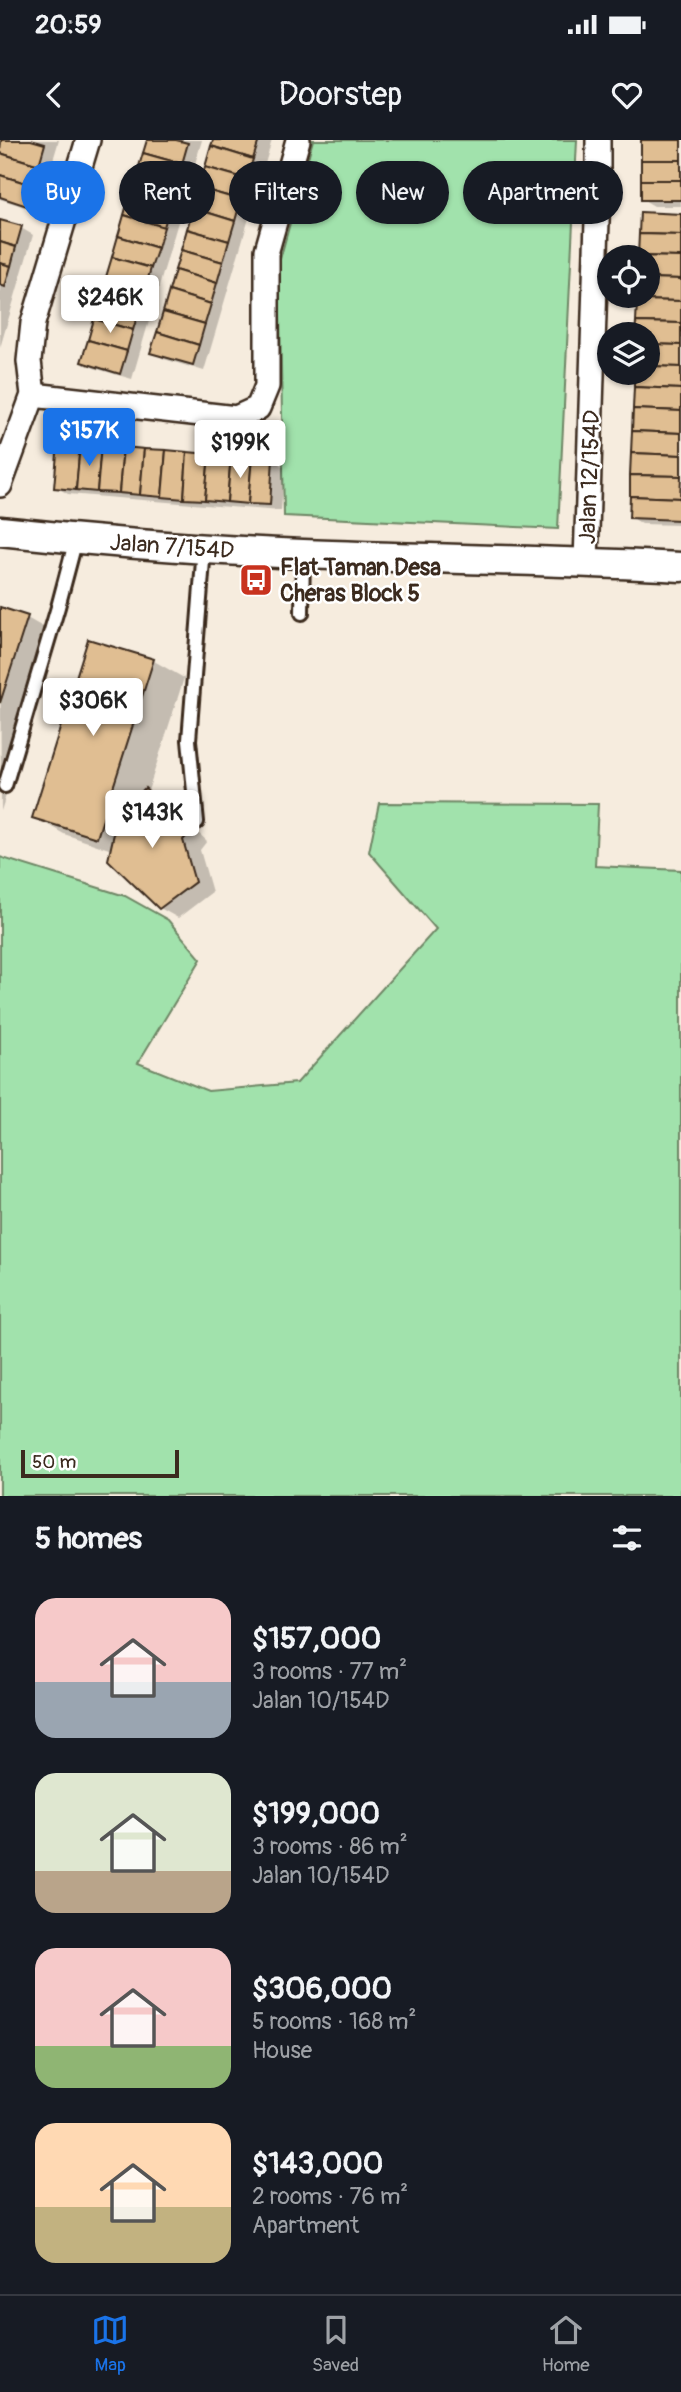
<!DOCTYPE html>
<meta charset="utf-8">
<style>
:root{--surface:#171b24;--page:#242831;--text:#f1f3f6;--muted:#9ea1a6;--line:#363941;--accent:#1a73e8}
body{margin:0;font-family:Pangolin,sans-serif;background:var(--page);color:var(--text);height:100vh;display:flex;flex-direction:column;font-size:26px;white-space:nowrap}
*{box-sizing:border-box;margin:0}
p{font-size:23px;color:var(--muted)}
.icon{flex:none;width:38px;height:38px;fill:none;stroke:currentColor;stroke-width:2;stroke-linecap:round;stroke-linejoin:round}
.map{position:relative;height:1356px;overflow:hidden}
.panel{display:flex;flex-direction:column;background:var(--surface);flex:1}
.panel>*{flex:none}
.hud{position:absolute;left:21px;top:21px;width:640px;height:63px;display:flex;gap:14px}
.tools{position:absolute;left:597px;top:105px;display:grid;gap:14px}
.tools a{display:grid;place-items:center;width:63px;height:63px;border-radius:50%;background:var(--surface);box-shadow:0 2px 5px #0004;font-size:35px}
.scale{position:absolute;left:21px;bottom:18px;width:158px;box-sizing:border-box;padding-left:7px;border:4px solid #3b2a1e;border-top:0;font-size:19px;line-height:24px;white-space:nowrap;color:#3b2a1e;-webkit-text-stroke:5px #fff;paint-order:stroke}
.price{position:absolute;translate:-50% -60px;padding:0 16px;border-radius:7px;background:#fff;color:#222;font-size:23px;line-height:46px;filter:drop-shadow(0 2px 4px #0008)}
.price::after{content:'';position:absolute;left:50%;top:42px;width:21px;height:16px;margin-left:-10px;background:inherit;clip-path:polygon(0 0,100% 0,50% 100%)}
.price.active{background:var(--accent);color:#fff}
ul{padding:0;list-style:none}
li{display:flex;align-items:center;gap:21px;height:175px;padding:0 35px}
li span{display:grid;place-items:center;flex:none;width:196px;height:140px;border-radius:21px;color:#555}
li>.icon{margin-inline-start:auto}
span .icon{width:84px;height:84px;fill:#fffc;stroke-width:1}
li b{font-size:30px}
h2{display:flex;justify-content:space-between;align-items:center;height:84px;padding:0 35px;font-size:30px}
.chip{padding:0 24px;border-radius:32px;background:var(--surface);box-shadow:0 2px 5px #0004;font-size:24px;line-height:63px}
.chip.active{background:var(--accent);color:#fff}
.status{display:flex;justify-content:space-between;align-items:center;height:49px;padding:0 35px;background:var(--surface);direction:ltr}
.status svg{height:19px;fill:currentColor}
header{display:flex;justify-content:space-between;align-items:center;height:91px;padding:0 35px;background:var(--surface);font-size:32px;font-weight:600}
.tab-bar{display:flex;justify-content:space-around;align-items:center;height:98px;border-top:2px solid var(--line);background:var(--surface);font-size:19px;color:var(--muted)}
.tab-bar a{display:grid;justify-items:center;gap:4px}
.tab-bar .active{color:var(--accent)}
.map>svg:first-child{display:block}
</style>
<div class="status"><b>20:59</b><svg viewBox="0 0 49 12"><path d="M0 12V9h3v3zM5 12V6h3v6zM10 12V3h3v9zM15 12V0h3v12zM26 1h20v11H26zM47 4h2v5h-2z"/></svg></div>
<header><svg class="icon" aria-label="back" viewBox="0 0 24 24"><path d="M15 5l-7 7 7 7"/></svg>Doorstep<svg class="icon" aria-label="heart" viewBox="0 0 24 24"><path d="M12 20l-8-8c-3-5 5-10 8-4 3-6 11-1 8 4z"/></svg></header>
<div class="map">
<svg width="681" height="1356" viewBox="0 0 681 1356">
<rect width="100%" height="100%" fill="#f6ecde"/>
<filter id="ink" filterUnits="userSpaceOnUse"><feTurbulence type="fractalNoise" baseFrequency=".0143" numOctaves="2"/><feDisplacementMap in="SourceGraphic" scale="14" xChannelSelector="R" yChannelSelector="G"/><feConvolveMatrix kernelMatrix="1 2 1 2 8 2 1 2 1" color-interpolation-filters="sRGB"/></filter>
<g filter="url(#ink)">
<g fill="#a1e2ac" stroke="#6e8665" stroke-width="2">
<path d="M313 0H577L558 389 284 376 279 123Z"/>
<path d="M379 663 598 664 595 726 681 730V1356H0V717L125 756 168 780 201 819 138 923 208 951 297 943 436 789 369 712Z"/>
</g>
<g fill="#0003">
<path d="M3 0H59L38 71 0 59V9Z"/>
<path d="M148 0H202L132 239 94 228 83 222Z"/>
<path d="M215 0H272L204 231 164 219 152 212Z"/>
<path d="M643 0H681V66H654L642 59Z"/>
<path d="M641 74 681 75V385L642 384 631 377 636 233H648V194H637L638 156H648V117H640Z"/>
<path d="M0 82 21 88 33 95 0 208Z"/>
<path d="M273 320 284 327 281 371 68 354 56 347Z"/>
<path d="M0 469 27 478 57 495 1 671Z"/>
<path d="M90 501 154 521 184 538 148 651 163 660 207 701 200 710 212 752 178 778 160 768 112 710 64 694 34 677Z"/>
</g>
<g fill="#e0be92" stroke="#3b2a1e" stroke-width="2">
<path d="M1 0H31L45 4 39 25 0 13Z"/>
<path d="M147 0H176L188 3 182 24 143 13Z"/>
<path d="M213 0H259L253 19 211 6Z"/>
<rect x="641" y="0" width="40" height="20"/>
<path d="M211 6 253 19 247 39 205 27Z"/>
<path d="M0 13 39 25 32 45 0 35Z"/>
<path d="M143 13 182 24 176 45 137 33Z"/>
<rect x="641" y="20" width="40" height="20"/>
<path d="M205 27 247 39 241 60 199 48Z"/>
<path d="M137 33 176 45 170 66 130 54Z"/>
<path d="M0 35 32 45 27 66 0 57Z"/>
<rect x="641" y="40" width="40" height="20"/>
<path d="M199 48 241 60 235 81 193 68Z"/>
<path d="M130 54 170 66 164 87 124 75Z"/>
<path d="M193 68 235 81 229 101 187 89Z"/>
<path d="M640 72 681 74V95L639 94Z"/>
<path d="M124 75 164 87 158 108 118 96Z"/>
<path d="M0 80 22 86 16 107 0 102Z"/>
<path d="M187 89 229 101 223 122 181 110Z"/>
<path d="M639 94 681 95V117L638 116Z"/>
<path d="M118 96 158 108 151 128 112 117Z"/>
<path d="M0 102 16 107 11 126 0 123Z"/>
<path d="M181 110 223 122 217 143 175 130Z"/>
<path d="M638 116 681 117V139L648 138V117Z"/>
<path d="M112 117 151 128 145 149 106 137Z"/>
<path d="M0 123 11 126 5 147 0 145Z"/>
<path d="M175 130 217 143 211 164 169 151Z"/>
<path d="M106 137 145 149 139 170 100 158Z"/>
<path d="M648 138 681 139V161L637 160V156H648Z"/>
<path d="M169 151 211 164 205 184 163 172Z"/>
<path d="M100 158 139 170 133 190 94 179Z"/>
<path d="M637 160 681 161V183L636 182Z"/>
<path d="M163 172 205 184 199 205 157 192Z"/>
<path d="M94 179 133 190 127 211 88 200Z"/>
<path d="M636 182 681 183V205L648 204V194H635Z"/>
<path d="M157 192 199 205 193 225 150 213Z"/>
<path d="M88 200 127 211 120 234 81 222Z"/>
<path d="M648 204 681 205V227L648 226Z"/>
<path d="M648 226 681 227V249L634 247V233H648Z"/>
<path d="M634 247 681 249V271L633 269Z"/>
<path d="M633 269 681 271V293L632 291Z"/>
<path d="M632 291 681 293V315L631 313Z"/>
<path d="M58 302 80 304 76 350 54 348Z"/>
<path d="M80 304 101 305 97 352 76 350Z"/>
<path d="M101 305 123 307 119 353 97 352Z"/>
<path d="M123 307 144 309 140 355 119 353Z"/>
<path d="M144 309 166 310 162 357 140 355Z"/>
<path d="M166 310 187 312 184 359 162 357Z"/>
<path d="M187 312 209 314 205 360 184 359Z"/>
<path d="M631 313 681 315V336L630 335Z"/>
<path d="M209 314 231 315 227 362 205 360Z"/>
<path d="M231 315 252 317 248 364 227 362Z"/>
<path d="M252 317 273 319 270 365 248 364Z"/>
<path d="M630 335 681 336 680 358 630 356Z"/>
<path d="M630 356 680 358V380L629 378Z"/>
<path d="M0 467 28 476 0 563Z"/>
<path d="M88 499 154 519 97 698 32 678Z"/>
<path d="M145 648 191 691 183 700 195 742 159 769 108 720 118 676Z"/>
</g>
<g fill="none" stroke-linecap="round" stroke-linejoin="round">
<defs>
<g id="service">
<path d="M302 473 303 414"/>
<path d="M5 646 58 467 76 399"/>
<path d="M197 682 189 600 204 408"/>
</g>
<g id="minor">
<path d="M33 255 236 278 258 268 267 246V110L298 0"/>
<path d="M0 345 33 255 29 221 33 183 88 0"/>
<path d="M586 422 598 50V0"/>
</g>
<path id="tertiary" d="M0 391C101 402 202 410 303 414 429 419 555 420 681 427"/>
</defs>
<use href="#service" stroke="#3b2a1e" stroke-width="18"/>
<use href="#minor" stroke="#3b2a1e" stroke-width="28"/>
<use href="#tertiary" stroke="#3b2a1e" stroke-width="33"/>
<use href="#service" stroke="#fff" stroke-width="12"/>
<use href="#minor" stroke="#fff" stroke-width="23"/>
<use href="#tertiary" stroke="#fff" stroke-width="28"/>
</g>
</g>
<defs>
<symbol id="bus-square" viewBox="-11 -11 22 22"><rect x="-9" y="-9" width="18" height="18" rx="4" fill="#c8321e" stroke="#fff"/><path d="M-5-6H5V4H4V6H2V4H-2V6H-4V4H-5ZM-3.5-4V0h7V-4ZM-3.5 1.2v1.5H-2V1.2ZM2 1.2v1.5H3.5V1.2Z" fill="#fff"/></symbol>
</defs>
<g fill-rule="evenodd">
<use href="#bus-square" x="237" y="421" width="38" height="38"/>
</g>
<g text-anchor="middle" stroke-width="5" stroke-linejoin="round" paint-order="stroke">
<g font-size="23" fill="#3b2a1e" stroke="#fff">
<text transform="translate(589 337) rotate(-88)" y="8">Jalan 12/154D</text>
<text transform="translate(172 406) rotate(4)" y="8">Jalan 7/154D</text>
</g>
<g font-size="23" font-weight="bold" fill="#3b2a1e" stroke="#fff" text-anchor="start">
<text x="280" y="435">Flat Taman Desa<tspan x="280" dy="26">Cheras Block 5</tspan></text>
</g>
</g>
</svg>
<div class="tools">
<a><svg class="icon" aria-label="locate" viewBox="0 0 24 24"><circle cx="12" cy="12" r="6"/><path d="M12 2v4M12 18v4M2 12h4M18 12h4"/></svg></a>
<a><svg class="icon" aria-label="layers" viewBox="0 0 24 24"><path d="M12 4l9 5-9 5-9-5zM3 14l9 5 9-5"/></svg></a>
</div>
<div class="scale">50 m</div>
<b class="price" style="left:110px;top:195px">$246K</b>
<b class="price active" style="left:89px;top:328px">$157K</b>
<b class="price" style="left:240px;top:340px">$199K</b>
<b class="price" style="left:93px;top:598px">$306K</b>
<b class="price" style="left:152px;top:710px">$143K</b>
<div class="hud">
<a class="chip active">Buy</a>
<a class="chip">Rent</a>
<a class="chip">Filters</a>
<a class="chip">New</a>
<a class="chip">Apartment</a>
</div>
</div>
<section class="panel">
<h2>5 homes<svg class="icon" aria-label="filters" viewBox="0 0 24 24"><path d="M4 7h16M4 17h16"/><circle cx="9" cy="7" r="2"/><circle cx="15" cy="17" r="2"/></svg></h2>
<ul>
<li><span style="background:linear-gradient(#f6c9c9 60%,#9aa5b1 0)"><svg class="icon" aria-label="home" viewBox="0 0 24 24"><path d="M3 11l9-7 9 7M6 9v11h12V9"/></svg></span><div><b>$157,000</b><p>3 rooms · 77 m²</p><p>Jalan 10/154D</p></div></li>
<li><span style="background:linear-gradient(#dfe7d0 70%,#b9a48a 0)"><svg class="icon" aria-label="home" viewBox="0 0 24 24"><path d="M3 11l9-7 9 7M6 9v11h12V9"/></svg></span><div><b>$199,000</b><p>3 rooms · 86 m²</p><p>Jalan 10/154D</p></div></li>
<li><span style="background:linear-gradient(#f6c9c9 70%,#8fb573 0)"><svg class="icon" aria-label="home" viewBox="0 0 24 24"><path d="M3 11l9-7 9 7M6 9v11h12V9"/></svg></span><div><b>$306,000</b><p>5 rooms · 168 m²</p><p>House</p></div></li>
<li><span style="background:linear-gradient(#ffd9b3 60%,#c2b280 0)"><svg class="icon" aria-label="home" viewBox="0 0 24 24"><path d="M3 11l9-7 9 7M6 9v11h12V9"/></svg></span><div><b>$143,000</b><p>2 rooms · 76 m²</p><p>Apartment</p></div></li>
</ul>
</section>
<nav class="tab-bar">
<a class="active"><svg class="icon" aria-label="map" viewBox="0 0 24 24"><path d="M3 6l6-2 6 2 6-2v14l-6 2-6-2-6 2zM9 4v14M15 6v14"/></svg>Map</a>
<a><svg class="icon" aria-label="saved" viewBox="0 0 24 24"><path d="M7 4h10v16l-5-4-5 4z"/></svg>Saved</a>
<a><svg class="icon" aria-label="home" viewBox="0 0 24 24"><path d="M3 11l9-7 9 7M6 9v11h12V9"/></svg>Home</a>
</nav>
